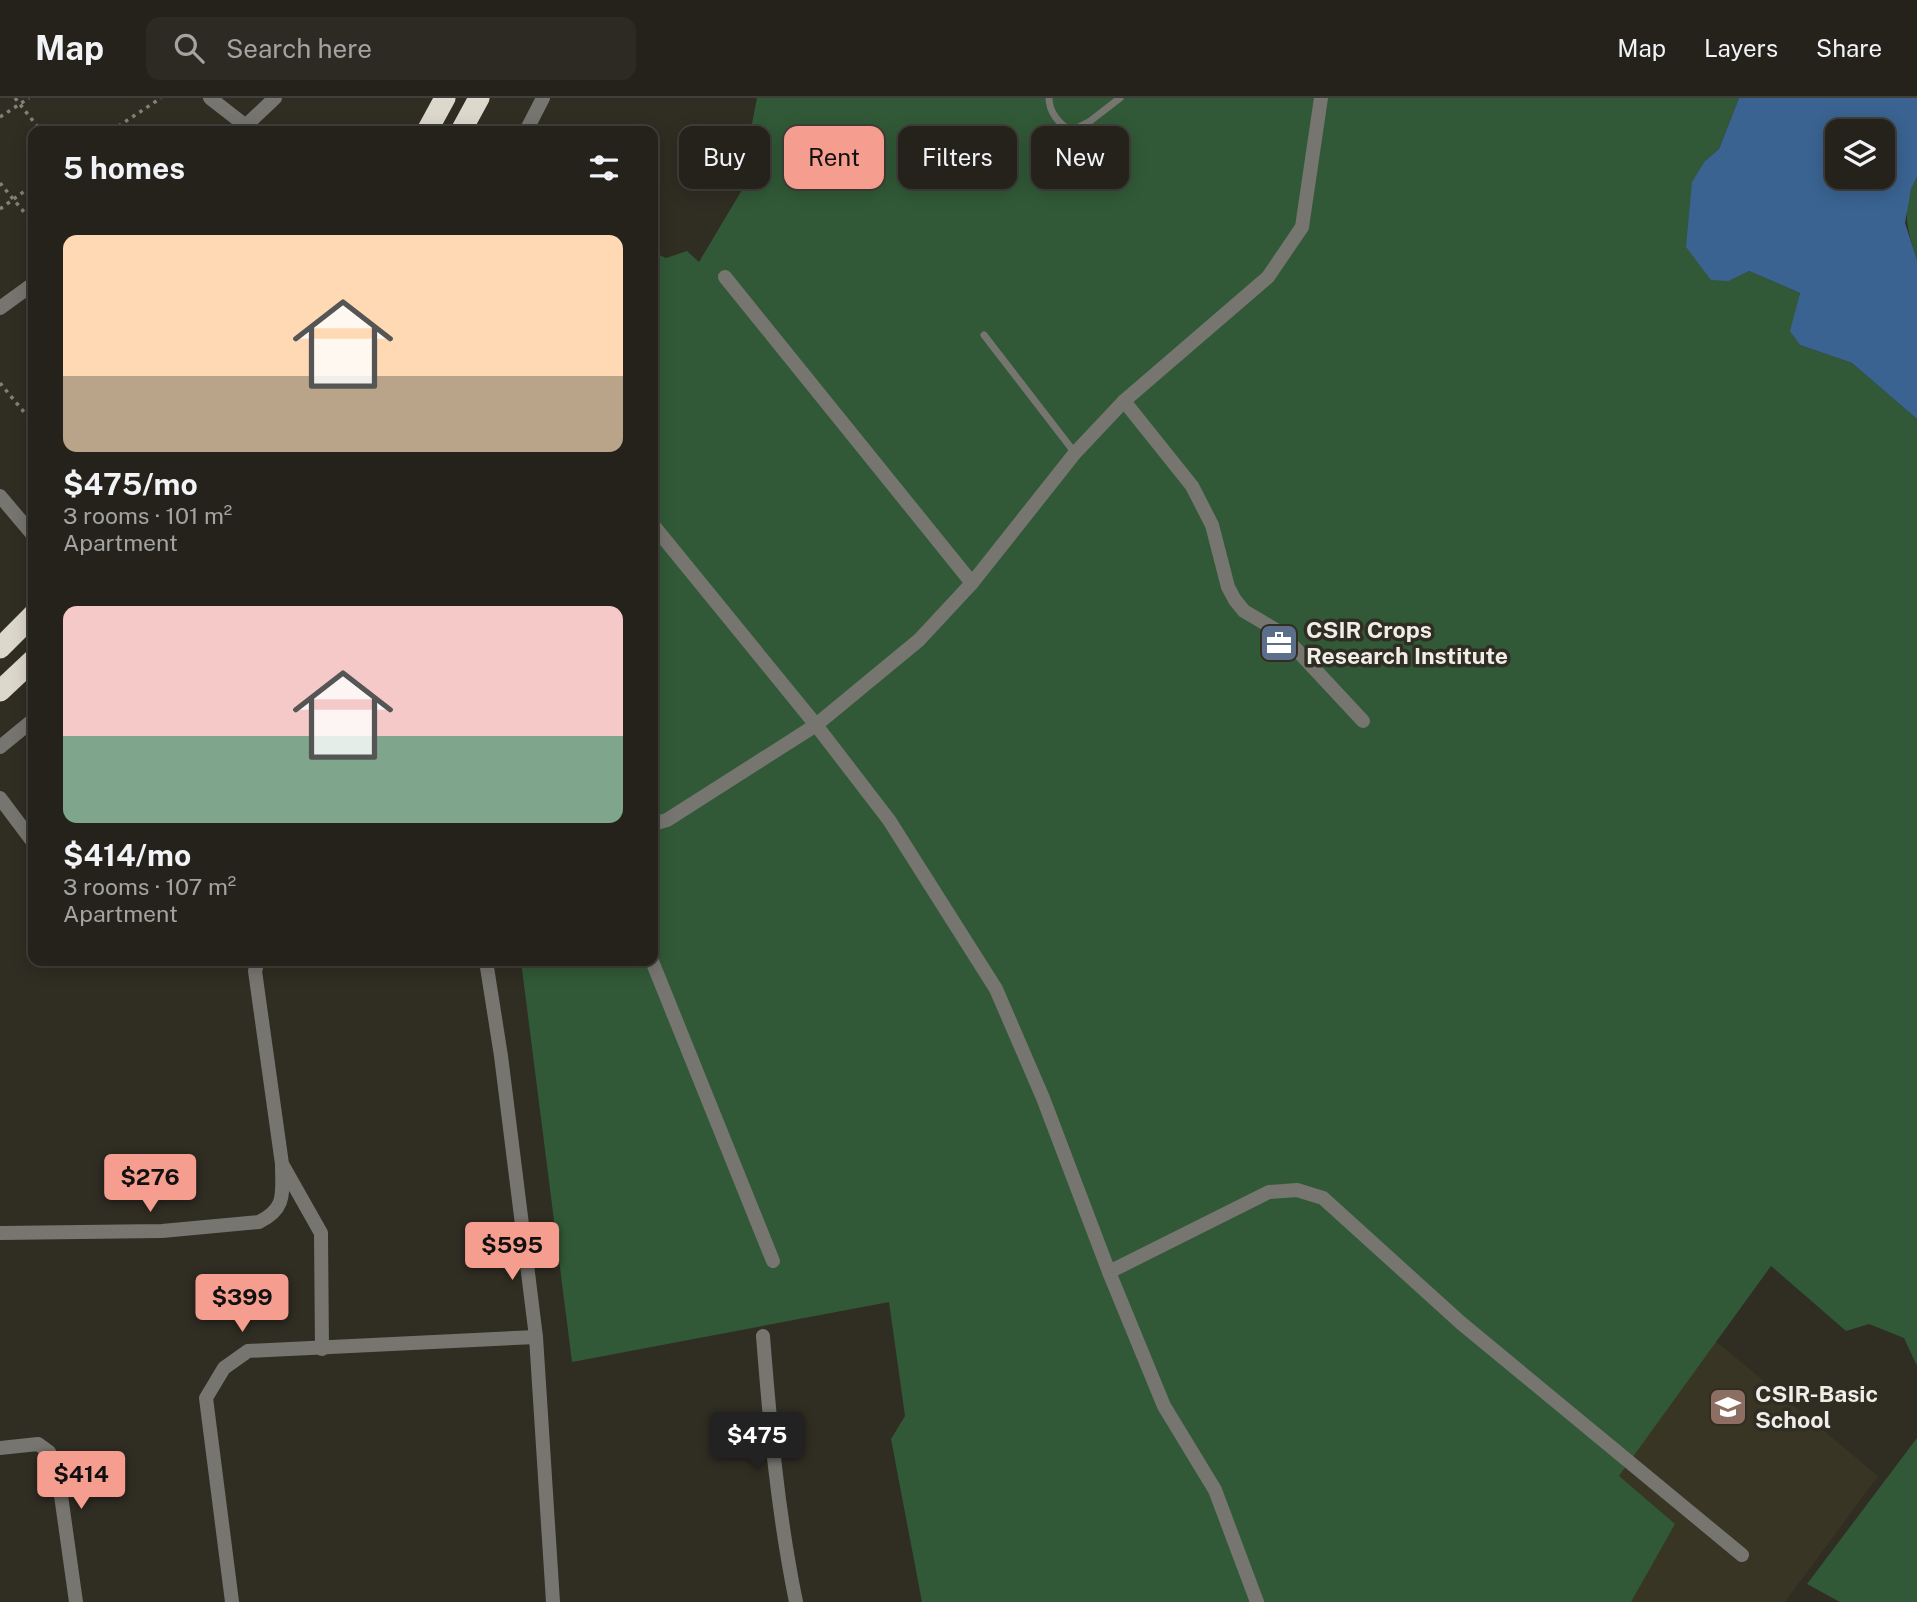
<!DOCTYPE html>
<meta charset="utf-8">
<style>
:root{--surface:#24221a;--page:#2c2a23;--text:#f1f3f6;--muted:#a3a4a2;--line:#413f39;--accent:#f59d8e}
body{margin:0;font-family:"Public Sans",sans-serif;background:var(--page);color:var(--text);height:100vh;display:flex;flex-direction:column;font-size:26px;white-space:nowrap}
*{box-sizing:border-box;margin:0}
p{font-size:23px;color:var(--muted)}
.icon{flex:none;width:38px;height:38px;fill:none;stroke:currentColor;stroke-width:2;stroke-linecap:round;stroke-linejoin:round}
.map{position:relative;flex:1;overflow:hidden}
.sheet{position:absolute;left:28px;top:28px;width:630px;height:840px;display:flex;flex-direction:column;background:var(--surface);border-radius:14px;box-shadow:0 4px 18px #0003,0 0 0 2px var(--line)}
.sheet>*{flex:none}
.hud{position:absolute;left:679px;top:28px;width:665px;height:63px;display:flex;gap:14px}
.fabs{position:absolute;left:1825px;top:21px;display:grid;gap:14px}
.fabs a{display:grid;place-items:center;width:70px;height:70px;border-radius:14px;background:var(--surface);box-shadow:0 4px 18px #0003,0 0 0 2px var(--line);font-size:35px}
.price{position:absolute;translate:-50% -60px;padding:0 16px;border-radius:7px;background:var(--accent);color:#111;font-size:23px;line-height:46px;filter:drop-shadow(0 2px 4px #0008)}
.price::after{content:'';position:absolute;left:50%;top:42px;width:21px;height:16px;margin-left:-10px;background:inherit;clip-path:polygon(0 0,100% 0,50% 100%)}
.price.selected{background:#222;color:#fff}
ul{padding:0;list-style:none}
li{display:grid;align-content:center;gap:14px;height:371px;padding:0 35px}
li span{display:grid;place-items:center;height:217px;border-radius:14px;color:#555}
li>.icon{margin-inline-start:auto}
span .icon{width:126px;height:126px;fill:#fffc;stroke-width:1}
li b{font-size:30px}
h2{display:flex;justify-content:space-between;align-items:center;height:84px;padding:0 35px;font-size:30px}
.chip{padding:0 24px;border-radius:14px;background:var(--surface);box-shadow:0 4px 18px #0003,0 0 0 2px var(--line);font-size:24px;line-height:63px}
.chip.selected{background:var(--accent);color:#111}
header{display:flex;align-items:center;gap:42px;box-sizing:border-box;height:98px;padding:0 35px;background:var(--surface);border-bottom:2px solid var(--line)}
header strong{font-size:33px}
nav{display:flex;gap:38px;margin-inline-start:auto;font-size:24px}
.search{width:490px;height:63px;background:var(--page);display:flex;align-items:center;gap:18px;box-sizing:border-box;padding:0 24px;border-radius:14px;color:var(--muted);font-size:26px}
.map>svg:first-child{display:block}
</style>
<header>
<strong>Map</strong>
<div class="search"><svg class="icon" aria-label="search" viewBox="0 0 24 24"><circle cx="10" cy="10" r="6"/><path d="M15 15l6 6"/></svg>Search here</div>
<nav><a>Map</a><a>Layers</a><a>Share</a></nav>
</header>
<div class="map">
<svg width="1917" height="1504" viewBox="0 0 1917 1504">
<rect width="100%" height="100%" fill="#302d23"/>
<path fill="#393525" d="M1712 1240 1878 1378 1785 1504H1520Z"/>
<g fill="#315937">
<path d="M757 0H1739L1719 51 1705 63 1729 183 1749 173 1800 195 1791 232 1800 247 1852 265 1917 321V1268L1904 1240 1869 1226 1846 1233 1771 1168 1619 1378 1675 1426 1631 1504H922L891 1341 905 1318 889 1204 572 1264 521 863H653V154L666 160 687 153 699 164 755 70 745 61Z"/>
<path d="M1917 79V162C1907 132 1900 109 1917 79Z"/>
<path d="M1917 1340V1504H1840L1807 1486Z"/>
</g>
<path fill="#3a6391" fill-rule="evenodd" d="M1739 0H1917V79L1911 91 1905 125 1917 162V321L1852 265 1800 247 1790 233 1800 195 1749 173 1729 183 1711 182 1686 149 1692 84 1705 63 1719 51ZM1838 33H1883V79H1838Z"/>
<g fill="none" stroke-linecap="round" stroke-linejoin="round">
<g stroke="#828077" stroke-width="3.5" stroke-dasharray="3.5 5" stroke-linecap="butt">
<path d="M15 0 41 33"/>
<path d="M0 19 29 0"/>
<path d="M111 33 161 0"/>
<path d="M0 85 33 125"/>
<path d="M0 111 33 87"/>
<path d="M0 285 33 325"/>
</g>
<g stroke="#767570" stroke-width="7">
<path d="M1049 0C1049 14 1059 26 1071 33L1089 24 1120 0"/>
<path d="M984 237 1075 355"/>
</g>
<g stroke="#767570" stroke-width="14">
<path d="M210 0 246 28"/>
<path d="M240 33 275 0"/>
<path d="M526 33 543 0"/>
<path d="M725 179 972 485"/>
<path d="M0 210 33 186"/>
<path d="M1124 303 1192 388 1212 427 1228 489 1235 502 1244 513 1281 535 1363 623"/>
<path d="M0 398 33 437"/>
<path d="M653 427 816 627 889 722 996 891 1043 1000 1109 1174 1164 1308 1215 1392 1257 1504"/>
<path d="M0 649 33 622"/>
<path d="M0 700 33 744"/>
<path d="M653 726 667 722 816 627 919 542 972 485 1075 355 1124 303 1268 179 1302 129 1321 0"/>
<path d="M258 863 255 873 282 1066 321 1135 322 1251"/>
<path d="M486 863 501 958 536 1239 553 1504"/>
<path d="M652 863 773 1163"/>
<path d="M0 1135 162 1133 259 1124C287 1110 282 1095 282 1067"/>
<path d="M1109 1174 1269 1094 1297 1092 1323 1100 1461 1225 1742 1457"/>
<path d="M763 1238C770 1328 778 1416 796 1504"/>
<path d="M0 1350 38 1346 49 1354 57 1369 76 1504"/>
<path d="M232 1504 206 1300 224 1270 248 1253 536 1239"/>
</g>
<g stroke="#ddd8cc" stroke-width="21">
<path d="M427 33 445 0"/>
<path d="M461 33 479 0"/>
<path d="M0 550 33 517"/>
<path d="M0 593 33 562"/>
</g>
</g>
<defs>
<symbol id="office-square" viewBox="-11 -11 22 22"><rect x="-9" y="-9" width="18" height="18" rx="4" fill="#5c6f8a" stroke="#302d23"/><path d="M-6-3h4V-5.5h4V-3h4V5H-6ZM-1-4.5V-3h2v-1.5ZM-6 0V1H6V0Z" fill="#fff"/></symbol>
<symbol id="school-square" viewBox="-11 -11 22 22"><rect x="-9" y="-9" width="18" height="18" rx="4" fill="#8d6e63" stroke="#302d23"/><path d="M0-5L7-2L0 1L-7-2ZM-4 1L0 2.5L4 1V4Q0 6-4 4Z" fill="#fff"/></symbol>
</defs>
<g fill-rule="evenodd">
<use href="#office-square" x="1257" y="523" width="44" height="44"/>
<use href="#school-square" x="1706" y="1287" width="44" height="44"/>
</g>
<g text-anchor="middle" stroke-width="7" stroke-linejoin="round" paint-order="stroke">
<g font-size="23" font-weight="bold" fill="#f0eee8" stroke="#302d23" text-anchor="start">
<text x="1306" y="540">CSIR Crops<tspan x="1306" dy="26">Research Institute</tspan></text>
<text x="1755" y="1304">CSIR-Basic<tspan x="1755" dy="26">School</tspan></text>
</g>
</g>
</svg>
<div class="fabs">
<a><svg class="icon" aria-label="layers" viewBox="0 0 24 24"><path d="M12 4l9 5-9 5-9-5zM3 14l9 5 9-5"/></svg></a>
</div>
<b class="price" style="left:150px;top:1116px">$276</b>
<b class="price" style="left:512px;top:1184px">$595</b>
<b class="price" style="left:242px;top:1236px">$399</b>
<b class="price selected" style="left:757px;top:1374px">$475</b>
<b class="price" style="left:81px;top:1413px">$414</b>
<div class="hud">
<a class="chip">Buy</a>
<a class="chip selected">Rent</a>
<a class="chip">Filters</a>
<a class="chip">New</a>
</div>
<section class="sheet">
<h2>5 homes<svg class="icon" aria-label="filters" viewBox="0 0 24 24"><path d="M4 7h16M4 17h16"/><circle cx="9" cy="7" r="2"/><circle cx="15" cy="17" r="2"/></svg></h2>
<ul>
<li><span style="background:linear-gradient(#ffd9b3 65%,#b9a48a 0)"><svg class="icon" aria-label="home" viewBox="0 0 24 24"><path d="M3 11l9-7 9 7M6 9v11h12V9"/></svg></span><div><b>$475/mo</b><p>3 rooms · 101 m²</p><p>Apartment</p></div></li>
<li><span style="background:linear-gradient(#f6c9c9 60%,#7fa58c 0)"><svg class="icon" aria-label="home" viewBox="0 0 24 24"><path d="M3 11l9-7 9 7M6 9v11h12V9"/></svg></span><div><b>$414/mo</b><p>3 rooms · 107 m²</p><p>Apartment</p></div></li>
</ul>
</section>
</div>
